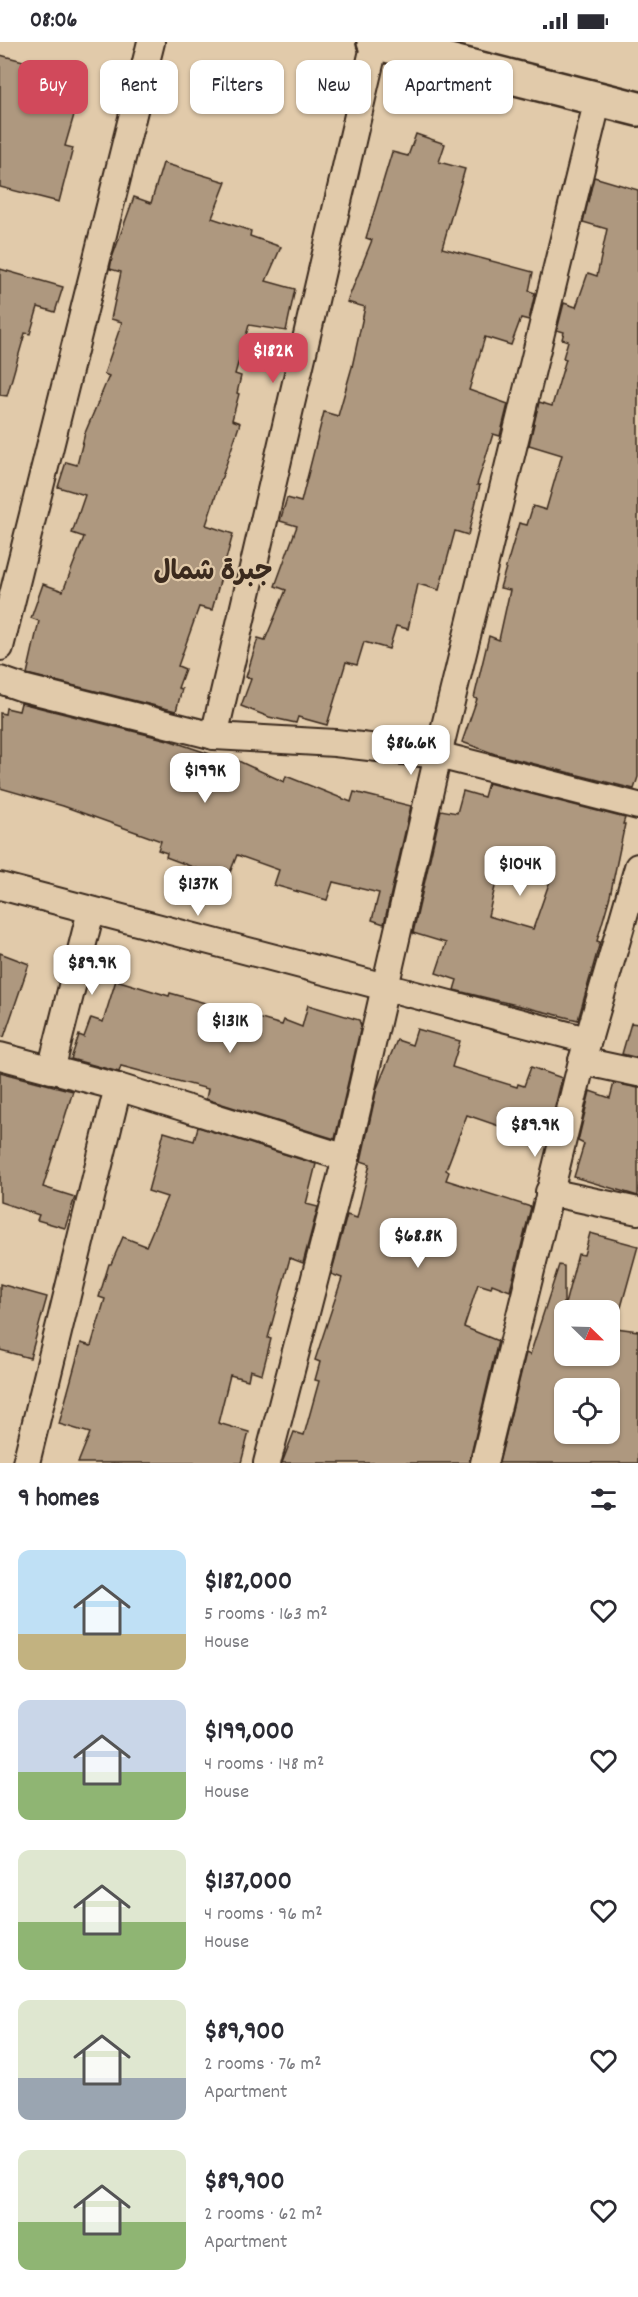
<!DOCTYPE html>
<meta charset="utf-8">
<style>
:root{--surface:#fff;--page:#f2f2f3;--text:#2b2b33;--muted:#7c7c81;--accent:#d1495b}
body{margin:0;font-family:Dekko,"Playpen Sans Arabic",sans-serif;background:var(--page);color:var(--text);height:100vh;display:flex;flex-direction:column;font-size:22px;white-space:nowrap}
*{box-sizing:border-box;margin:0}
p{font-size:20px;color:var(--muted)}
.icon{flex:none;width:33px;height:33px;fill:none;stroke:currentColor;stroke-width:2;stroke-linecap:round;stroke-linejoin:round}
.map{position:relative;height:1421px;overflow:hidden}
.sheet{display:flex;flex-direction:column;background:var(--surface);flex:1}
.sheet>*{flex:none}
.hud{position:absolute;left:18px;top:18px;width:603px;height:54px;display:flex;gap:12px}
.needle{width:39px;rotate:113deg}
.tools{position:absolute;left:554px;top:1258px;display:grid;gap:12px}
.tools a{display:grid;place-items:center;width:66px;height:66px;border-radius:12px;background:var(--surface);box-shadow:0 2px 4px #0004;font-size:30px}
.price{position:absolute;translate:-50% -51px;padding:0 14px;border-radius:12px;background:#fff;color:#222;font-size:20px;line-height:39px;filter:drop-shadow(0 2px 3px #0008)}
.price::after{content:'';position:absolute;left:50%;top:36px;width:18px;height:14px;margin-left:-9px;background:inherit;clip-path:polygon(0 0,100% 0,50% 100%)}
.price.active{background:var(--accent);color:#fff}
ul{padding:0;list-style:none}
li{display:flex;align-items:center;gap:18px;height:150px;padding:0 18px}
li span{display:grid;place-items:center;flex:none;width:168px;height:120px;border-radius:12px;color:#555}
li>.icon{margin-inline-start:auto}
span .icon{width:72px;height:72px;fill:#fffc;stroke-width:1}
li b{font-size:26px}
h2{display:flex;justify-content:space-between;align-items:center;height:72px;padding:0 18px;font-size:26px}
.tag{padding:0 21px;border-radius:12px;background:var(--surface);box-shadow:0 2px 4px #0004;font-size:21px;line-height:54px}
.tag.active{background:var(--accent);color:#fff}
.status{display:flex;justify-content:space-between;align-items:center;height:42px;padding:0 30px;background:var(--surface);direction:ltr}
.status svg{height:16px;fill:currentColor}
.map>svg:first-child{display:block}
</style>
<div class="status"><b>08:06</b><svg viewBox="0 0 49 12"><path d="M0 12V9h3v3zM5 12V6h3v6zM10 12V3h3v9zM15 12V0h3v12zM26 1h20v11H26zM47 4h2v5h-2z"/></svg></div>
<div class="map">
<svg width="638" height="1421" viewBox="0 0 638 1421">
<rect width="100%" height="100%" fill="#e1caaa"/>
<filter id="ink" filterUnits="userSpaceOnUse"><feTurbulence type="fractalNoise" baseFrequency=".0167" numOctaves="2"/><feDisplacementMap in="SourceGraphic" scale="12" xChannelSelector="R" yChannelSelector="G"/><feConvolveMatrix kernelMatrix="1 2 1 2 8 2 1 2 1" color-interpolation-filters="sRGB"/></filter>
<g filter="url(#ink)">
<g fill="#ae987f" stroke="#3b2a1e" stroke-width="1.5" fill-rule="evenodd">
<path d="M0 13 85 35 65 104 73 106 59 160 0 145Z"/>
<path d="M416 92 445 102 439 120 465 127 442 206 533 230 529 249 535 251 529 278 521 276 511 303 485 295 469 348 508 362 500 394 493 392 477 443H480L468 493 455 489 439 548 418 542 408 587 396 584 389 607 364 600 357 623 346 620 327 683 298 675 296 681 269 675 241 664 251 637 246 635 258 596 265 598 286 548 275 544 297 484 280 479 287 456 301 460 324 370 338 374 352 325 365 265 347 260 372 198 366 196 392 110 408 114Z"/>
<path d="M163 121 226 140 212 176 251 189 250 194 281 205 266 239 295 247 286 289 249 283 235 332 241 334 237 351 239 352 232 378 240 381 206 483 233 492 212 568 199 565 178 624 185 627 178 646 182 647 176 669 27 632 39 579 31 576 43 542 63 549 84 495 72 491 85 453 58 445 66 420 77 423 85 391 109 334 104 332 122 280 111 277 121 230 110 227 112 216 134 155 151 161Z"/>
<path d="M594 135 638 148V735L634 747 495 712 462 700 477 657 474 656 489 594 499 598 510 548 500 546 519 481 527 483 533 464 546 468 562 413 529 403 539 360 552 364 566 317 563 316 568 299 562 297 564 290 557 288 564 261 576 265 588 231 597 234 607 187 583 180Z"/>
<path d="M0 227 63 245 55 270 38 265 30 292 25 291 7 354 0 353Z"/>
<path d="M21 661 168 698 231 719 232 716 284 740 286 734 351 760 354 750 411 764 384 882 372 878 379 851 333 840 327 858 274 843 279 828 237 813 227 838 166 815 167 811 158 808 161 799 63 764 0 746V671L5 672 6 666 19 669Z"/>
<path d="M488 741 625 776 623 782H625L610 854 597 899 600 900 578 978 454 948 457 938 436 931 446 901 413 891 441 768 457 771 463 749 484 755ZM501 820 552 833 533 887 488 874Z"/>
<path d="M0 911 29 922 4 995 0 994Z"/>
<path d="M116 938 169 954 170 951 282 983 284 978 302 985 308 963 359 978 361 984 335 1097 206 1057 208 1047 121 1024 119 1030 71 1017 79 993 84 995 91 976 103 980Z"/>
<path d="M631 981 638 982V1016L622 1012Z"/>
<path d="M417 987 460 999 452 1025 517 1045 518 1042 524 1044 531 1025 562 1036 549 1090 540 1086 538 1093 521 1087 519 1091 467 1073 446 1128 449 1130 446 1138 531 1165 510 1249 492 1242 491 1246 478 1242 464 1285 498 1299 469 1421H282L294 1390 304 1393 319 1339 315 1338 320 1320 315 1318 342 1236 331 1232 347 1173 357 1176 370 1122 361 1119 377 1046 397 998 412 1003Z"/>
<path d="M0 1030 73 1049 43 1145 75 1155 65 1186 37 1178 39 1173 0 1160Z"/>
<path d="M614 1041 638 1046V1154L574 1135 584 1102 578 1099 590 1049 610 1056Z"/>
<path d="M198 1085 316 1122 306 1162 318 1165 303 1221 290 1216 268 1296 271 1297 262 1332 250 1328 248 1338 230 1333 218 1381 249 1390 241 1421H78L90 1391 59 1382 81 1301 91 1304 105 1257 99 1255 109 1222H111L123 1195 146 1204 167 1155 148 1149 164 1090 194 1099Z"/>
<path d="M590 1191 638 1204 620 1269H564V1314H609V1285L638 1289V1421H499L526 1311 530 1313 559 1223 564 1224V1266L578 1212 584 1213ZM564 1347H609V1392H564Z"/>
<path d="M0 1242 47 1255 30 1316 0 1308Z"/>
</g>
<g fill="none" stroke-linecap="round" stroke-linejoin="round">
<defs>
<g id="street">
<path d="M0 605 151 0"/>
<path d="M0 638 23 646 214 694 335 701 438 713 638 764"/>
<path d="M214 694 375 0"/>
<path d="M0 844 587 998"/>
<path d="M0 1014 118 1045 346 1116"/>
<path d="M582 1019 638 1031"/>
<path d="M51 1028 91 869"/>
<path d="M549 1150 638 1169"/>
<path d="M26 1421 118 1045"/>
<path d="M267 1421 346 1116 438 713 598 57"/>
<path d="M484 1421 582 1019 638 825"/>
</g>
<path id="secondary" d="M374 0 638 67"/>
</defs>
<use href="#street" stroke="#3b2a1e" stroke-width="30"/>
<use href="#secondary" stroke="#3b2a1e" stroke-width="38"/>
<use href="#street" stroke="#e1caaa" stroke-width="26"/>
<use href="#secondary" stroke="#e1caaa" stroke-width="33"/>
</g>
</g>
<g text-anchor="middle" stroke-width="4.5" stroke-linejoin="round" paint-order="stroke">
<g font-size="27" font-weight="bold" fill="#3b2a1e" stroke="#e1caaa">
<text x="213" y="537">جبرة شمال</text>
</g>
</g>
</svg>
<div class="tools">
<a><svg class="needle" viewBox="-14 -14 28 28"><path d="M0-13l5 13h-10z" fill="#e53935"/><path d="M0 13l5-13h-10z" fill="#7c7c81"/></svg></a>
<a><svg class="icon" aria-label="locate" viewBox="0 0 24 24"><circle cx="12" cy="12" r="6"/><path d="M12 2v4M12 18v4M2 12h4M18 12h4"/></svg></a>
</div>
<b class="price active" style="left:273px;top:342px">$182K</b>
<b class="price" style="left:411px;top:734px">$86.6K</b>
<b class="price" style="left:205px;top:762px">$199K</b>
<b class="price" style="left:520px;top:855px">$104K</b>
<b class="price" style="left:198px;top:875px">$137K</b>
<b class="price" style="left:92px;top:954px">$89.9K</b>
<b class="price" style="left:230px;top:1012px">$131K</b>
<b class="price" style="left:535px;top:1116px">$89.9K</b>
<b class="price" style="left:418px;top:1227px">$68.8K</b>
<div class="hud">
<a class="tag active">Buy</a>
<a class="tag">Rent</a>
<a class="tag">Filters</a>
<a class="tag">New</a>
<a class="tag">Apartment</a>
</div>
</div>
<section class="sheet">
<h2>9 homes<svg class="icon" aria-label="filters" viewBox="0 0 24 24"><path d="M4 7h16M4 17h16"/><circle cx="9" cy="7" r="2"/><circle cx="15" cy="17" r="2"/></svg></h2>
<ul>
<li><span style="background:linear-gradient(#bfe0f5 70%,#c2b280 0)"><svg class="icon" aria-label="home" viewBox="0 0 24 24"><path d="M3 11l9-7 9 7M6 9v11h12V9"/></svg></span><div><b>$182,000</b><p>5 rooms · 163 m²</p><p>House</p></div><svg class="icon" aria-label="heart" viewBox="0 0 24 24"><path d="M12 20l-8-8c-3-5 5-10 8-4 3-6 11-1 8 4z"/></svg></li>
<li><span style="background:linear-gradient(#c9d6e8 60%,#8fb573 0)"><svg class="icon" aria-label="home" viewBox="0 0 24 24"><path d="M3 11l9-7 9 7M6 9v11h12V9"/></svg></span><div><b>$199,000</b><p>4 rooms · 148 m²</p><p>House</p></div><svg class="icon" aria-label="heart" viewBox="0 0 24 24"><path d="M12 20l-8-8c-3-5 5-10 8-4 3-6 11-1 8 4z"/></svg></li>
<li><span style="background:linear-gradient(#dfe7d0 60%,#8fb573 0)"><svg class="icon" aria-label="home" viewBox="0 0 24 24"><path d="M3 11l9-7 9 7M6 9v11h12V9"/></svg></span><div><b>$137,000</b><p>4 rooms · 96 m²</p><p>House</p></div><svg class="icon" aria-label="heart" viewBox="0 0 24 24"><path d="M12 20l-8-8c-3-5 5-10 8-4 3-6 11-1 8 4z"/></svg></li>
<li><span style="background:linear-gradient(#dfe7d0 65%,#9aa5b1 0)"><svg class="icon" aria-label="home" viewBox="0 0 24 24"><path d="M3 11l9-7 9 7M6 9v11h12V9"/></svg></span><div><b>$89,900</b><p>2 rooms · 76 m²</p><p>Apartment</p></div><svg class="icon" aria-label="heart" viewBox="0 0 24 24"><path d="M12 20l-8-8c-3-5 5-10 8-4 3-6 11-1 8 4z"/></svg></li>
<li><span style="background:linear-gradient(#dfe7d0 60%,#8fb573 0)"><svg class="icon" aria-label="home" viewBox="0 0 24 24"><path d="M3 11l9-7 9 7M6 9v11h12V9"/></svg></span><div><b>$89,900</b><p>2 rooms · 62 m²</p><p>Apartment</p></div><svg class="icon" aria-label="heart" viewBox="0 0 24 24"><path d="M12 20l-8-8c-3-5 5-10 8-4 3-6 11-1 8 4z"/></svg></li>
</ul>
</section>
